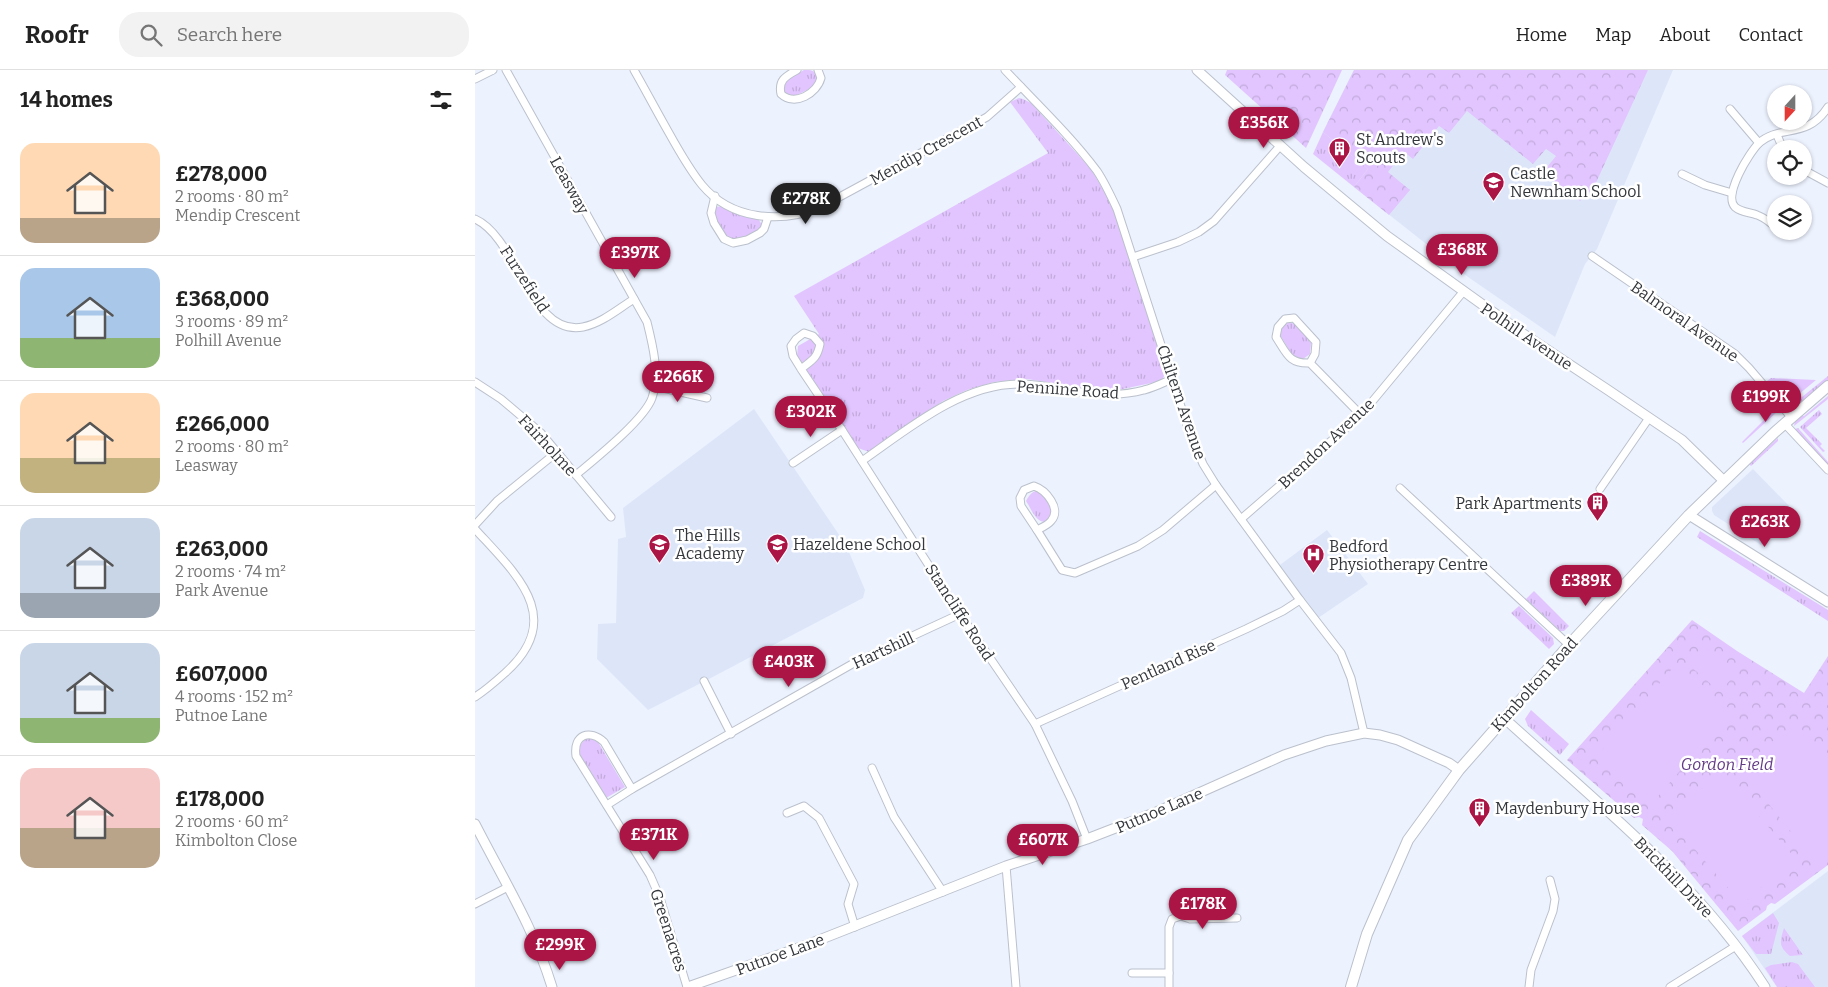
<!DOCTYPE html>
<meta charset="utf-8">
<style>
:root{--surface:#fff;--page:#f2f2f2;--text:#222;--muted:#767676;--line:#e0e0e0;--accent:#aa1546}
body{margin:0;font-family:Bitter,serif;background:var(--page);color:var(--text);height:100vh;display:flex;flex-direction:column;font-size:19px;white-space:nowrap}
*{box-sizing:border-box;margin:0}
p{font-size:16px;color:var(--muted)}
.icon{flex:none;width:28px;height:28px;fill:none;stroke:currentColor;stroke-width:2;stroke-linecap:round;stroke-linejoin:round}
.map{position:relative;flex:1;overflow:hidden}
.sheet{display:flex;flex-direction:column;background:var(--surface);width:475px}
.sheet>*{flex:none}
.needle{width:32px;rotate:201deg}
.tools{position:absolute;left:1292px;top:15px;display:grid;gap:10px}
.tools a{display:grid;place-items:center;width:45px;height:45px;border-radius:50%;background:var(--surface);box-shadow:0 1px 4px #0004;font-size:25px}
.price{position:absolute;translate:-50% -42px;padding:0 11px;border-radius:18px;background:var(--accent);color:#fff;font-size:16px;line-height:32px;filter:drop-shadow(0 1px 2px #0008)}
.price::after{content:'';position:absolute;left:50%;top:30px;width:15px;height:11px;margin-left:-8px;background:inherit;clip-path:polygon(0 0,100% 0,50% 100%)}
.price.selected{background:#222;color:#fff}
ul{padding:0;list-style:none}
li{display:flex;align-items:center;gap:15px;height:125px;padding:0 20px}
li+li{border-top:1px solid var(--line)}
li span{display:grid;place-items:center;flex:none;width:140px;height:100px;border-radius:15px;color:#555}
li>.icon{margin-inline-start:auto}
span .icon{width:60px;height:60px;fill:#fffc;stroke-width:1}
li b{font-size:21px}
h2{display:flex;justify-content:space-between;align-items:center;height:60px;padding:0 20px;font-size:21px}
header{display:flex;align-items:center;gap:30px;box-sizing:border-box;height:70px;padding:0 25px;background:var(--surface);border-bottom:1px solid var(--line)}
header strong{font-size:24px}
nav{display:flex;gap:28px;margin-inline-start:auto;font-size:18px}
.search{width:350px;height:45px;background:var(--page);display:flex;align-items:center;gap:12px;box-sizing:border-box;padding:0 18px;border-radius:20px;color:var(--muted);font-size:19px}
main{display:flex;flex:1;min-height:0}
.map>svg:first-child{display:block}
</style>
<header>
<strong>Roofr</strong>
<div class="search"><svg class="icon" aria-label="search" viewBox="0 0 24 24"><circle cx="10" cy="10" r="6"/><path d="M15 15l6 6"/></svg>Search here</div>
<nav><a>Home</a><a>Map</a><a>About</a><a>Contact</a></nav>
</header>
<main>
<section class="sheet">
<h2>14 homes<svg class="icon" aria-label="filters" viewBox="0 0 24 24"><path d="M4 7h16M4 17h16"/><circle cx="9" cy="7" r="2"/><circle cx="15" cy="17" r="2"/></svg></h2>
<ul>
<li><span style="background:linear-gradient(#ffd9b3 75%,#b9a48a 0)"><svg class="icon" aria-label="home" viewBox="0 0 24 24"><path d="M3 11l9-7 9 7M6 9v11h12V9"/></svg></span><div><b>£278,000</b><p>2 rooms · 80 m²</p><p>Mendip Crescent</p></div></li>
<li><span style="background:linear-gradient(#a9c7e8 70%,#8fb573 0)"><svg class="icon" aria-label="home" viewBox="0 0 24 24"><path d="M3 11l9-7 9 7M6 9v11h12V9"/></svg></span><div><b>£368,000</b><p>3 rooms · 89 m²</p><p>Polhill Avenue</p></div></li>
<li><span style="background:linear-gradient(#ffd9b3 65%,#c2b280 0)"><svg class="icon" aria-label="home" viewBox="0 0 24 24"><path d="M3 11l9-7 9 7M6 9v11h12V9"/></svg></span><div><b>£266,000</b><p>2 rooms · 80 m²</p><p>Leasway</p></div></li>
<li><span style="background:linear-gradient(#c9d6e8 75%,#9aa5b1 0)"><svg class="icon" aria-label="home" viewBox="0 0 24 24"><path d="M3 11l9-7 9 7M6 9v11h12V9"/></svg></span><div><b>£263,000</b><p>2 rooms · 74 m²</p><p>Park Avenue</p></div></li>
<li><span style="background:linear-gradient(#c9d6e8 75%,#8fb573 0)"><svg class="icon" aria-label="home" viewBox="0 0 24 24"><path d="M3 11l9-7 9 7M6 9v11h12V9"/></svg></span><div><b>£607,000</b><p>4 rooms · 152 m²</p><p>Putnoe Lane</p></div></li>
<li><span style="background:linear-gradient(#f6c9c9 60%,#b9a48a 0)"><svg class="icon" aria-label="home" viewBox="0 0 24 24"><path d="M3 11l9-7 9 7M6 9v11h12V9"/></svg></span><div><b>£178,000</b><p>2 rooms · 60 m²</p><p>Kimbolton Close</p></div></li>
</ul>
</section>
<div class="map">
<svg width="1353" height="917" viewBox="0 0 1353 917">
<defs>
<pattern id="grass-tufts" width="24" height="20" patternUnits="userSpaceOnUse" patternTransform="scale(1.25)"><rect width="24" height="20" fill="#e2c5ff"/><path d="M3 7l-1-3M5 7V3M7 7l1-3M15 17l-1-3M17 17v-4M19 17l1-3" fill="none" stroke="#c2aadb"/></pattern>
<pattern id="forest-crowns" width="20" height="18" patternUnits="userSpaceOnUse" patternTransform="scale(1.25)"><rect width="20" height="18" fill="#e2c5ff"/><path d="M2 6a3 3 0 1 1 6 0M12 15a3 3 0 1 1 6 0" fill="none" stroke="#c2aadb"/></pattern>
</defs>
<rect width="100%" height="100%" fill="#ecf2fe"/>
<g fill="#dde6f9">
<path d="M879 0H1198L1122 179 1110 194 1080 267 993 207 879 117 893 99 848 62Z"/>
<path d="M279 339 371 475 390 520 388 528 232 610 173 640 122 589 123 554 141 553 143 469 151 467 148 438Z"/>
<path d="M1278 399 1319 441 1286 475 1239 445 1237 441V437Z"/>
<path d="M852 460 893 514 843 548 805 495Z"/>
<path d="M1353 801V917H1302L1267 866Z"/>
</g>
<g fill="url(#grass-tufts)">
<path d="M329 0C336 0 339 0 342 6L340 16 320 26 310 24 308 16 311 10Z"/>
<path d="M544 28 548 29 556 33 616 99 637 135 693 300 686 311 643 320 603 317 552 309 519 312 492 320 468 331 394 382 383 378 322 286 323 276 344 264 319 226 573 83 535 32Z"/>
<path d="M848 62 893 99 879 117 838 84Z"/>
<path d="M247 136 263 144 284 150 287 155C284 160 280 162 275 165 253 176 249 164 239 146L241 137Z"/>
<path d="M813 252 820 254 836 273 835 284 828 289 819 288 805 265 808 256Z"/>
<path d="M1353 306V310L1322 335H1317Z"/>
<path d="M1296 308 1341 310 1312 334 1292 311Z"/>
<path d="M1280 313 1303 341 1268 373 1267 372 1297 342 1276 318Z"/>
<path d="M1353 326V329L1319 356 1320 351 1324 345 1329 346Z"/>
<path d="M1344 340 1347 344 1331 358 1347 374 1345 376 1350 381 1348 382 1325 357Z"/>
<path d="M1323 358 1353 392V396L1320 359Z"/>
<path d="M1303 368V371L1276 396 1274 394Z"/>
<path d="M566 420 580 442 573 452C561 454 557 440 551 431 555 424 557 421 566 420Z"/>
<path d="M1225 461 1353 540V551L1222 467Z"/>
<path d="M1059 521 1094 556 1089 561H1085L1051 529Z"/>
<path d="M1044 536 1078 568 1079 574 1074 579 1036 543Z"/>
<path d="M1056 640 1094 674 1085 685 1053 656 1050 649Z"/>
<path d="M111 669H117L123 672 150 717 131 728 105 685C103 677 105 674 111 669Z"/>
<path d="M1298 843 1304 853 1296 884H1281L1267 866Z"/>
<path d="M1309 858 1328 885 1315 886C1303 876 1305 871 1309 858Z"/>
<path d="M1317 892 1323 894 1340 917H1302L1290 898 1296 895Z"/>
</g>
<g fill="url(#forest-crowns)">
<path d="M752 0H867L831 78 750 5Z"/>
<path d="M879 0H1173L1119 117 1105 131 1068 102 1081 86 1071 79 1058 94 992 41 974 63 964 56 938 89 929 82 913 102 935 120 914 145 879 117 893 99 848 62Z"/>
<path d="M1217 550 1262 581 1329 623 1353 586V795L1300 834 1296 833 1292 836 1291 840 1263 861 1197 781 1167 755 1168 749 1164 747 1159 748 1092 690Z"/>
</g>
<g fill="#e2c5ff">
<path d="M1232 576 1262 602 1245 622 1215 596Z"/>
<path d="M1202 593 1257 641 1178 732 1123 685Z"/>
<path d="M1321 652 1353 692V783L1341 793 1265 698Z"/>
<path d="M1246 702 1320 788 1267 834 1193 748Z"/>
</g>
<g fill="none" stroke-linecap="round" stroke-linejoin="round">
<defs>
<g id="minor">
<path d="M31 0 172 252C178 276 185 304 177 328 169 350 120 389 101 405"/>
<path d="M159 0C171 21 182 42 194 63 204 81 214 99 227 115 256 150 306 154 346 137L512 47 546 17"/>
<path d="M322 0C311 6 303 10 306 24 320 37 342 23 346 8L343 0"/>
<path d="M530 0C561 33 595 65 622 101 630 113 636 126 642 139L713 358 728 394 741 415 825 530 866 583 876 608 889 663"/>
<path d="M0 9 18 0"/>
<path d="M1255 39 1284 73"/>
<path d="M1302 65 1308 79"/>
<path d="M1329 100 1353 113"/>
<path d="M1207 104 1230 115 1257 123"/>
<path d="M240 126 236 143 239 153 249 169 258 173 272 170 285 163 289 159 293 147"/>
<path d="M0 149C43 168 55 267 108 257 127 253 143 239 159 229"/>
<path d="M1301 157C1295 153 1289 147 1282 145 1275 142 1267 143 1260 137 1248 125 1274 83 1284 73 1305 54 1332 70 1353 37"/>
<path d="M1308 161V162"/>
<path d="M1117 186 1260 284 1274 298 1316 347"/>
<path d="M658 187 703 172 724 162 739 151 805 76"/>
<path d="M835 293 840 284 841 272 819 248 810 249 803 257 801 267C812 284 814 294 835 293L886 345"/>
<path d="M326 299C337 290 342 289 345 274L338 266 329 263 321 269 316 276 318 286 326 299 367 360 485 544 560 654 597 731 612 769"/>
<path d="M0 312 26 329 66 363 136 447"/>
<path d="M179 316 232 328"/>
<path d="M1309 353 1353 400"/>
<path d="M387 391C433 359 486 314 544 314 567 314 589 320 612 323 630 325 651 325 669 320 678 318 688 313 697 309"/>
<path d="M318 393 367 360"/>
<path d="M559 416C571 420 587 439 576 451 573 455 566 458 562 460L546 436 545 428 549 420Z"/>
<path d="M925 418 1094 575"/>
<path d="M1125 419 1174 348"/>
<path d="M766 449 886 345 988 222"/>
<path d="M0 455 22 431 82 382"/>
<path d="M0 459C41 504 92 548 30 603 20 612 11 620 0 627"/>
<path d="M562 460 587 500 600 503 663 476 688 460 741 415"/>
<path d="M229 611 256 664"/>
<path d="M560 654 771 559 808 541 825 530"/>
<path d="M397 698 419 747 468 822"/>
<path d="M157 719 129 672C115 659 98 664 101 686L175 805 185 828 212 917"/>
<path d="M132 735 157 719 379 593 485 544"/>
<path d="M312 743 329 736 344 748 379 814 373 834 380 857"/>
<path d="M531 796 541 917"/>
<path d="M0 834 33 817"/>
<path d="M657 903H694V917"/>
<path d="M694 903V857L697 849 706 846 715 849 762 848"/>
<path d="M1054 917 1056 900 1078 841 1080 829 1075 810"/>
<path d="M1195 917 1261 876"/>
</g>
<g id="tertiary">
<path d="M722 0 829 97 912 166 1047 263 1133 320 1207 370 1249 411"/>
<path d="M1214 445 1353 532"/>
<path d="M1029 648C1121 732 1222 811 1290 917"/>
<path d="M0 754C28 809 59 858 77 917"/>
<path d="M213 917 329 876 531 796 612 769 679 743 809 685 851 671 889 663 905 665 923 670 974 693 984 700"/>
</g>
<path id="secondary" d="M876 917 892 864 933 770 984 700 1094 575 1214 445 1300 362 1353 316"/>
</defs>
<use href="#minor" stroke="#bbc1cc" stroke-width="9"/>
<use href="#tertiary" stroke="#bbc1cc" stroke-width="11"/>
<use href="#secondary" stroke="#bbc1cc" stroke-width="12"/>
<use href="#minor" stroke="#fff" stroke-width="7"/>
<use href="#tertiary" stroke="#fff" stroke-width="9"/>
<use href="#secondary" stroke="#fff" stroke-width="10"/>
</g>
<defs>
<symbol id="building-pin" viewBox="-11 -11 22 30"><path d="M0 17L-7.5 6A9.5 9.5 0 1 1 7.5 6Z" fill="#aa1546" stroke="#fff"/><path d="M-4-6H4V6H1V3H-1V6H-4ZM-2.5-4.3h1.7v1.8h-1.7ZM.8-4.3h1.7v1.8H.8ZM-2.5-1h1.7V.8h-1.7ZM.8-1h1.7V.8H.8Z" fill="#fff"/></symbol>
<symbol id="school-pin" viewBox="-11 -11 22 30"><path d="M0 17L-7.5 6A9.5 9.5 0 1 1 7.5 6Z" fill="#aa1546" stroke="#fff"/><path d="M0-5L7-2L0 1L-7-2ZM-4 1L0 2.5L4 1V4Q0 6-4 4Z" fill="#fff"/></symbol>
<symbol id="hospital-pin" viewBox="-11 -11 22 30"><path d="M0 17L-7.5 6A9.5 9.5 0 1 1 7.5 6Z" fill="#aa1546" stroke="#fff"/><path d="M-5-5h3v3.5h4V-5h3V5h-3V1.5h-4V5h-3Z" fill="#fff"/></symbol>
</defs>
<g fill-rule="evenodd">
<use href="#building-pin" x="852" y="66" width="25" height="34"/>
<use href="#school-pin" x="1006" y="100" width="25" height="34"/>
<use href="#building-pin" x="1110" y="420" width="25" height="34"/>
<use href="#school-pin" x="172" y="462" width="25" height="34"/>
<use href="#school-pin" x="290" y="462" width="25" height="34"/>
<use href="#hospital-pin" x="826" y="472" width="25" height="34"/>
<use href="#building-pin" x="992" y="726" width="25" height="34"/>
</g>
<g text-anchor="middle" stroke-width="5" stroke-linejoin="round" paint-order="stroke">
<g font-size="16" fill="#34373b" stroke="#fff" text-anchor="start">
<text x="881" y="75">St Andrew's<tspan x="881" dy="18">Scouts</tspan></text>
<text x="1035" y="109">Castle<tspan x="1035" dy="18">Newnham School</tspan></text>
<text x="1107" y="439" text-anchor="end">Park Apartments</text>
<text x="200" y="471">The Hills<tspan x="200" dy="18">Academy</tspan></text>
<text x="318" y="480">Hazeldene School</text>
<text x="854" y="482">Bedford<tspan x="854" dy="18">Physiotherapy Centre</tspan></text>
<text x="1020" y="744">Maydenbury House</text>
</g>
<g font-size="16" fill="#34373b" stroke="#fff">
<text transform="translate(451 80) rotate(-29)" y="6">Mendip Crescent</text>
<text transform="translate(95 115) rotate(61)" y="6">Leasway</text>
<text transform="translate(50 209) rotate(57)" y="6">Furzefield</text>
<text transform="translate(1210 251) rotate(35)" y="6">Balmoral Avenue</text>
<text transform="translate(1052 266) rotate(34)" y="6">Polhill Avenue</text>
<text transform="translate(593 319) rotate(4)" y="6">Pennine Road</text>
<text transform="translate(707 332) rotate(71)" y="6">Chiltern Avenue</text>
<text transform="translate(851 373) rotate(-43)" y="6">Brendon Avenue</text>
<text transform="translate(73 375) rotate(47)" y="6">Fairholme</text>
<text transform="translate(485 542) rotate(57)" y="6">Stancliffe Road</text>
<text transform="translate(408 580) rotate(-25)" y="6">Hartshill</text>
<text transform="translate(693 594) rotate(-24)" y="6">Pentland Rise</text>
<text transform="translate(1059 614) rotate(-48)" y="6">Kimbolton Road</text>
<text transform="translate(684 740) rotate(-23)" y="6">Putnoe Lane</text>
<text transform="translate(1199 807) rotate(46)" y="6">Brickhill Drive</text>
<text transform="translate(194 860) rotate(72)" y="6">Greenacres</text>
<text transform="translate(305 884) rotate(-20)" y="6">Putnoe Lane</text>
</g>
<g font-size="16" font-style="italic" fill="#643b86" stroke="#fff">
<text x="1252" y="700">Gordon Field</text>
</g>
</g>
</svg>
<div class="tools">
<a><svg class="needle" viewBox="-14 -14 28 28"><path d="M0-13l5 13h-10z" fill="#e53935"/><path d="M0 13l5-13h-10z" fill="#767676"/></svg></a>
<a><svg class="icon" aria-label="locate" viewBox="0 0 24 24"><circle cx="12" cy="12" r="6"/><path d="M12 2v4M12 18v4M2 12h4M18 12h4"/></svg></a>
<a><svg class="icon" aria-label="layers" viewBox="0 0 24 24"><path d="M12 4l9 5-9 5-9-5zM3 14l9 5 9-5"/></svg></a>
</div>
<b class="price" style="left:789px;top:79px">£356K</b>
<b class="price selected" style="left:331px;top:155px">£278K</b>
<b class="price" style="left:987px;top:206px">£368K</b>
<b class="price" style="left:160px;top:209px">£397K</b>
<b class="price" style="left:203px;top:333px">£266K</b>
<b class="price" style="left:1291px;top:353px">£199K</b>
<b class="price" style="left:336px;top:368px">£302K</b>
<b class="price" style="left:1290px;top:478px">£263K</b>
<b class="price" style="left:1111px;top:537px">£389K</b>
<b class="price" style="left:314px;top:618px">£403K</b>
<b class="price" style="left:179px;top:791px">£371K</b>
<b class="price" style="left:568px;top:796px">£607K</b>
<b class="price" style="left:728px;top:860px">£178K</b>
<b class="price" style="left:85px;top:901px">£299K</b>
</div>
</main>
